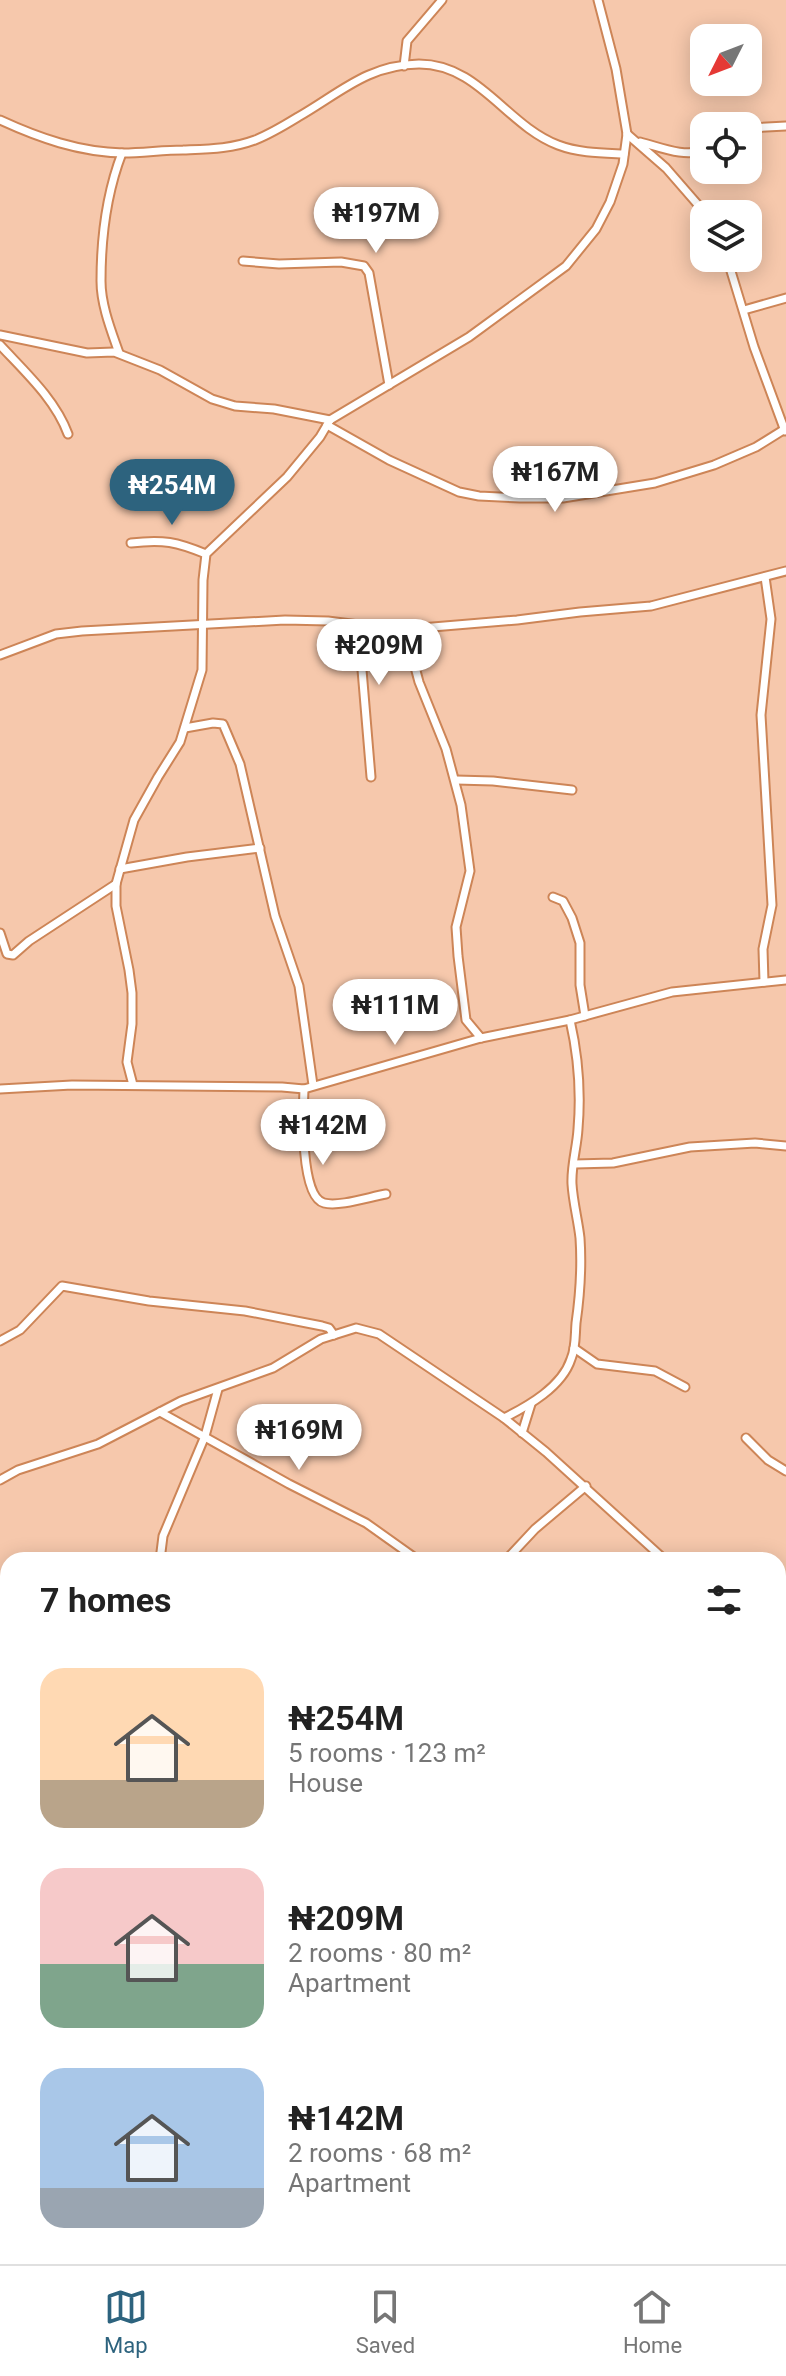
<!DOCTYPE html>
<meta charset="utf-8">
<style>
:root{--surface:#fff;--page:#f2f2f2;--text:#222;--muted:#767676;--line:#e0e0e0;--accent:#2d637e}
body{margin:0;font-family:Roboto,sans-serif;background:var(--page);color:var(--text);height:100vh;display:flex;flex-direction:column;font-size:30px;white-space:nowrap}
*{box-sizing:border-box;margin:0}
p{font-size:26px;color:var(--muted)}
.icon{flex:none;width:44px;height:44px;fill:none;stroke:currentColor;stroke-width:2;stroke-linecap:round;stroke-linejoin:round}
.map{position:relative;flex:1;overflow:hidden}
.drawer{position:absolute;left:0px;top:1552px;width:786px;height:712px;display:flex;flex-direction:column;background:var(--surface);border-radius:24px 24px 0 0;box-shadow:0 4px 20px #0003}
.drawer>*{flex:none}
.needle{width:52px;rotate:228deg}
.tools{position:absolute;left:690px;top:24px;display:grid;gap:16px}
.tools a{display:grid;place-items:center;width:72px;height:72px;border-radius:16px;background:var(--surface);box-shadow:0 4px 20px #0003;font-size:40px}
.price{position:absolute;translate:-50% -68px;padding:0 18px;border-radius:28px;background:#fff;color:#222;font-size:26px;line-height:52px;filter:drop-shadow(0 2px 4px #0008)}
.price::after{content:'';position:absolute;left:50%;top:48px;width:24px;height:18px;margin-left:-12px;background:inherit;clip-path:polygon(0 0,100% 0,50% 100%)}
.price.active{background:var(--accent);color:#fff}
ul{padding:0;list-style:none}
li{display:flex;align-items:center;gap:24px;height:200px;padding:0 40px}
li span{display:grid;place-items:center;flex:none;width:224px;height:160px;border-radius:24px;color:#555}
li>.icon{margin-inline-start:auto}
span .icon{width:96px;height:96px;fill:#fffc;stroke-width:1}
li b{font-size:34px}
h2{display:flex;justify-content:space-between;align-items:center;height:96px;padding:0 40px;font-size:34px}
.dock{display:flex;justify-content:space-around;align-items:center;height:112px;border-top:2px solid var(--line);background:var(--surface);font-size:22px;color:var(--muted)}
.dock a{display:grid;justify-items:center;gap:4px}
.dock .active{color:var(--accent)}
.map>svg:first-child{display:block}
</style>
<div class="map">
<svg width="786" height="2264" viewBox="0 0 786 2264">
<rect width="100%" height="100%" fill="#f6c8ac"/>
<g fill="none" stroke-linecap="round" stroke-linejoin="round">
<defs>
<g id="minor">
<path d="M404 66 407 41 442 0"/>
<path d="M0 120C39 138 79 152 123 153 143 153 163 150 183 150 209 149 231 149 255 140 270 134 285 125 298 117 340 93 367 65 419 64 479 64 506 125 558 145 579 153 602 153 624 154"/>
<path d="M748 128 786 126"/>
<path d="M627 134 666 168 706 214"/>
<path d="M640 142C660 147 685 158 704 150"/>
<path d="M727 258 754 347 785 431"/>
<path d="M243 261 279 264 341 262 364 266 369 273 389 385"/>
<path d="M744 310 786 298"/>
<path d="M0 335 87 353 114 352 160 370 212 399 235 406 274 409 330 420"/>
<path d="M0 345C25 372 55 399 68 434"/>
<path d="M119 353C111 330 101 305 101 281 101 239 107 192 122 153"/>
<path d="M327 425 389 460 459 492 479 496 520 498H563L655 483 714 465 756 447 785 429"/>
<path d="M131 543C163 539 177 542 206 554"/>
<path d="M335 623 352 636 360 646 371 777"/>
<path d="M392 630 411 652 419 682 446 749 461 805 470 871 456 927 458 956 466 1020 481 1038"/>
<path d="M0 655 56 634 82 631 285 620 328 621 397 630 517 620 580 612 651 606 786 571"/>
<path d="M185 728 213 723 223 724 240 764 275 916 299 986 313 1085"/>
<path d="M456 780 493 781 572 790"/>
<path d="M120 869 187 857 260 848"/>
<path d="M553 897 563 901 572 918 580 943V985L585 1016"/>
<path d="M0 933 7 954 13 955 29 941 116 884"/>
<path d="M764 982 763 949 772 905 761 715 771 619 765 577"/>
<path d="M133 1085 127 1062 132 1024V993L129 970 116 906V884L134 820 158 777 180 742 202 670 203 580 206 554 287 477 320 437 330 420 469 337 566 266 596 229 610 202 623 164 627 134 616 69 598 0"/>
<path d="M0 1089 72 1085 282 1087 304 1089 481 1038 570 1020 672 992 786 980"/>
<path d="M304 1089C303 1110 300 1197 324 1203 339 1207 369 1197 386 1194"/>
<path d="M575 1164 613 1163 690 1147 755 1143 786 1146"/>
<path d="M0 1341 20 1330 62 1286 149 1301 245 1311 322 1326 329 1328 334 1335"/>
<path d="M574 1348 597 1364 655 1371 685 1387"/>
<path d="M160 1412 289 1484 366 1523 418 1560"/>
<path d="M504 1418C528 1406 562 1387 571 1359 576 1348 575 1335 576 1323 580 1295 582 1267 580 1238 578 1220 573 1202 572 1184 571 1166 577 1147 578 1129 581 1094 578 1055 570 1020"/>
<path d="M522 1433 531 1404"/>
<path d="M746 1438 768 1460 786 1471"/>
<path d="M0 1480 18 1470 98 1444 181 1401 273 1368 321 1339 356 1328 379 1334 504 1418 546 1452 665 1560"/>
<path d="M160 1560 163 1536 205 1436 218 1389"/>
<path d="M506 1560 535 1529 586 1486"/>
<path d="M778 1656 786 1661"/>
<path d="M778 1724 786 1717"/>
<path d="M0 1742 8 1744"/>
<path d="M0 1985 8 1979"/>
<path d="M778 1986 786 1994"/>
<path d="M778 2046 786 2039"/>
<path d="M601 2256 608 2264"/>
<path d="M751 2256 756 2264"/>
<path d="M630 2264 635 2256"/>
</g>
<g id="tertiary">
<path d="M0 2113 8 2121"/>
<path d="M154 2256 161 2264"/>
</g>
</defs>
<use href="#minor" stroke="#cd8557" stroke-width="11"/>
<use href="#tertiary" stroke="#cd8557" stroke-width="12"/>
<use href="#minor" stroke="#fff" stroke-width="7"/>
<use href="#tertiary" stroke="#fff" stroke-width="8"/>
</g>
</svg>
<div class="tools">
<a><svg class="needle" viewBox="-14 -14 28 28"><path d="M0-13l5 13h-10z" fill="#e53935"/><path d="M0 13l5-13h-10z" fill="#767676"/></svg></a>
<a><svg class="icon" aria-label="locate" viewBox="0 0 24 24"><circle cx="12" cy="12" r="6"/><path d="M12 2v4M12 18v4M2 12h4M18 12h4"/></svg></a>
<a><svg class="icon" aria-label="layers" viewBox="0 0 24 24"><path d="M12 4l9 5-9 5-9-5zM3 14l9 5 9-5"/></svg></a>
</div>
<b class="price" style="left:376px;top:255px">₦197M</b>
<b class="price" style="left:555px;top:514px">₦167M</b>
<b class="price active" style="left:172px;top:527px">₦254M</b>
<b class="price" style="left:379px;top:687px">₦209M</b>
<b class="price" style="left:395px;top:1047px">₦111M</b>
<b class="price" style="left:323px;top:1167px">₦142M</b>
<b class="price" style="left:299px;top:1472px">₦169M</b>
<section class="drawer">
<h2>7 homes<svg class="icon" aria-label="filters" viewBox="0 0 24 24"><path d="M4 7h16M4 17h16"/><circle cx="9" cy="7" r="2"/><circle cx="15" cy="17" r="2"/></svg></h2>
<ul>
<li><span style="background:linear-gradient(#ffd9b3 70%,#b9a48a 0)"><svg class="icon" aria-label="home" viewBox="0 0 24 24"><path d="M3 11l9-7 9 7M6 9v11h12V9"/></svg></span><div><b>₦254M</b><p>5 rooms · 123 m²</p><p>House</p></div></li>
<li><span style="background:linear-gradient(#f6c9c9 60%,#7fa58c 0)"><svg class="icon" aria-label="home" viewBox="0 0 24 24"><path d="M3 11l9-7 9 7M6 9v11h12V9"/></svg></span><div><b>₦209M</b><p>2 rooms · 80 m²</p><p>Apartment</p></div></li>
<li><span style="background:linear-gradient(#a9c7e8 75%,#9aa5b1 0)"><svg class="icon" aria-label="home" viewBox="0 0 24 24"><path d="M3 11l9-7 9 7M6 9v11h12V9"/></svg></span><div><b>₦142M</b><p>2 rooms · 68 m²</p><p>Apartment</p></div></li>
</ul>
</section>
</div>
<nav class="dock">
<a class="active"><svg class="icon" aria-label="map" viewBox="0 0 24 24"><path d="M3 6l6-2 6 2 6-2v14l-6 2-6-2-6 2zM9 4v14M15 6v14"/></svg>Map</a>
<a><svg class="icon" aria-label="saved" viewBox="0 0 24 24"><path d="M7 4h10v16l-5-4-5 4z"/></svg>Saved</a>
<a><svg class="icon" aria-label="home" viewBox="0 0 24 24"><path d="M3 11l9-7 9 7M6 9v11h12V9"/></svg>Home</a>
</nav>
